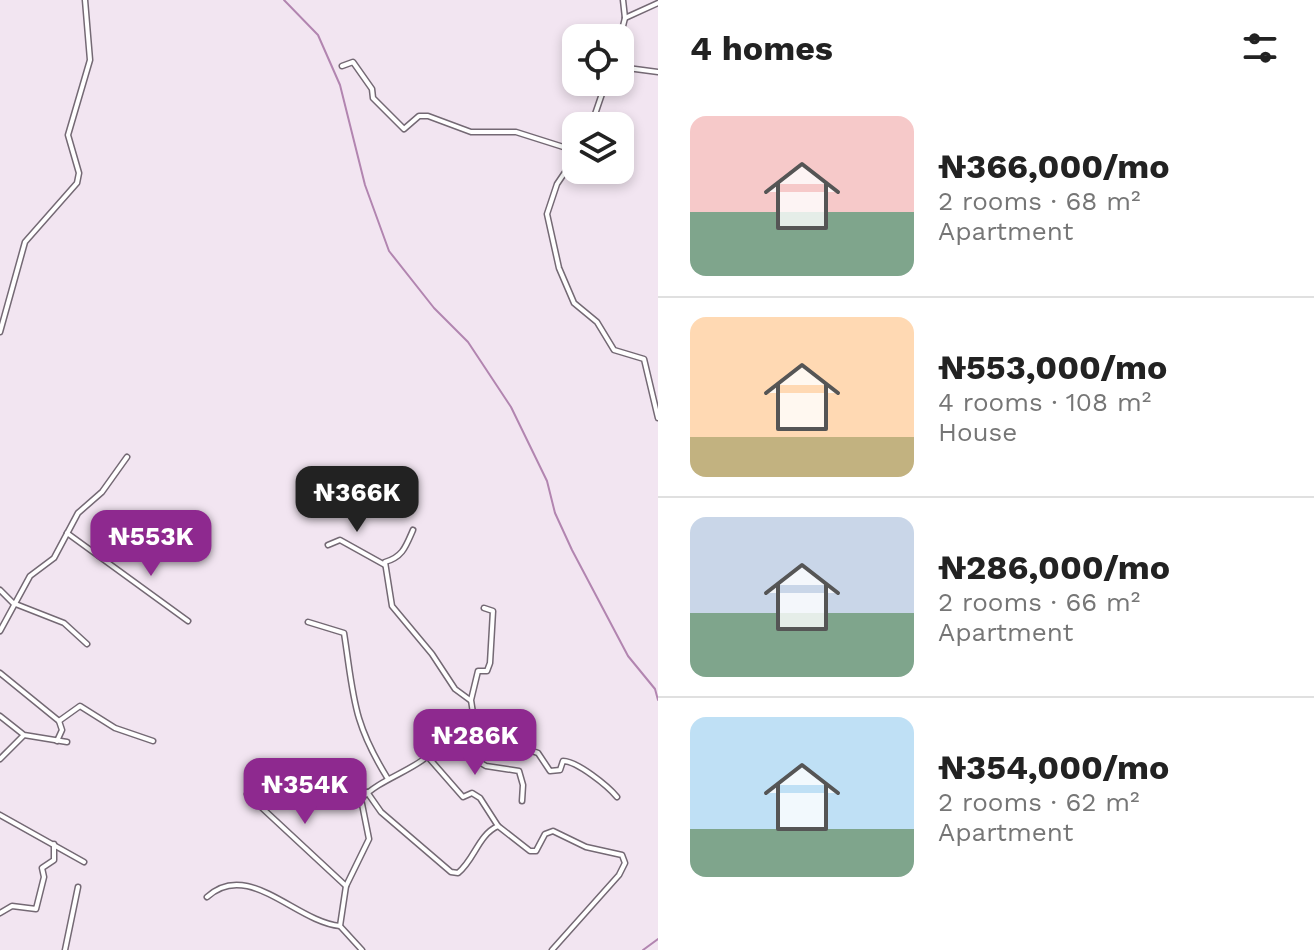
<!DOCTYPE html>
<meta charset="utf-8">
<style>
:root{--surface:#fff;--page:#f2f2f2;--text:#222;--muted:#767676;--line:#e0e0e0;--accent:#8e298f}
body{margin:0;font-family:"Work Sans",sans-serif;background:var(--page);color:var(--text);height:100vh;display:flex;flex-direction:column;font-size:30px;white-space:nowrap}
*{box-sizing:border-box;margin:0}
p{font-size:26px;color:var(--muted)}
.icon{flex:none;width:44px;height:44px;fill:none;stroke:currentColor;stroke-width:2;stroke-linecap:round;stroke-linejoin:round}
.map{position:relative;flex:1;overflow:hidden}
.panel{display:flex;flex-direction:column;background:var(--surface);width:656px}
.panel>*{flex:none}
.fabs{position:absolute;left:562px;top:24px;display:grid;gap:16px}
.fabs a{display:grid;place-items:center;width:72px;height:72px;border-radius:16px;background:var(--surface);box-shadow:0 4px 12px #0003;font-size:40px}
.price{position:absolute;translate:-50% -68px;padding:0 18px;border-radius:16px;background:var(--accent);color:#fff;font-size:26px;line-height:52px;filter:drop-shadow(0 2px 4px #0008)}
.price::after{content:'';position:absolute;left:50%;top:48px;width:24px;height:18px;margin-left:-12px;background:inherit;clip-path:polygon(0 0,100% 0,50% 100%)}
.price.current{background:#222;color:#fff}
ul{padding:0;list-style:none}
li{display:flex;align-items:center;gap:24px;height:200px;padding:0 32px}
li+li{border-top:2px solid var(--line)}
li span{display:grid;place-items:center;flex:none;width:224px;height:160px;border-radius:16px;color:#555}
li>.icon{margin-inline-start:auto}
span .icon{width:96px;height:96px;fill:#fffc;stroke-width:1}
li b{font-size:34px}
h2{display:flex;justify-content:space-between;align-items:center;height:96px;padding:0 32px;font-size:34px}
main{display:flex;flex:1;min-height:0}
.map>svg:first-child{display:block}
</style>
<main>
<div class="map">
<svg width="658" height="950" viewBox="0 0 658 950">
<rect width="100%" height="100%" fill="#f2e5f1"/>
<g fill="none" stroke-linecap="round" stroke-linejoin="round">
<g stroke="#b285b0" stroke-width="2">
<path d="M284 0 318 35 340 85 365 185 389 251 434 308 468 342 511 407 547 481 555 513 572 550 628 656 655 689 658 700"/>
<path d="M643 950 658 939"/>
</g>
<defs>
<g id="minor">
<path d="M625 18 658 3"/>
<path d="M620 38 625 18 623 0"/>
<path d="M342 66 353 62 372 89 373 98 404 129 419 116H428L471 132H516L576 151"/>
<path d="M620 67 658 72"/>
<path d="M591 126 606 82"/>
<path d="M576 156 557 184 547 214 559 268 574 303 597 322 614 350 644 359 658 418"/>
<path d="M0 332 25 242 77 183 79 173 68 135 90 60 85 0"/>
<path d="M413 530C406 546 403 557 385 562L392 606 432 654 455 689 470 700"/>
<path d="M67 533 188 621"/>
<path d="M328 545 340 540 385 565"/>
<path d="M0 590 13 603 64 623 87 644"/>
<path d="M308 622 344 633C354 697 352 721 388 779"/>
<path d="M0 631 30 576 54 558 78 513 102 492 127 457"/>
<path d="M0 673 59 721 62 730 57 741"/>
<path d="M0 716 24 735 67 742"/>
<path d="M59 721 80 706 115 728 153 741"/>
<path d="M452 731C463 740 519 746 538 753L550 771 560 770 563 761C577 761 608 786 617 797"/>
<path d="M441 740 486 766 519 771 523 785 522 801"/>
<path d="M428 757 463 797 472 793 480 798 498 826"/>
<path d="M0 759 23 736"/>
<path d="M259 770 247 794 346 886"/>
<path d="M367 792 381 812 451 872 458 873C475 859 478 835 498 826L530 851H536L545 834 553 831 586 847 622 855 625 863 619 875 552 950"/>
<path d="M0 815 84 862"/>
<path d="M207 897C248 859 296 922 340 926"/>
<path d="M0 913 12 906 36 909 44 877 42 868 54 860V844"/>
<path d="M65 950 78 887"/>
<path d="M362 950 340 926 346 886 369 839 361 799C385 774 427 769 442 738L463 728 473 713 471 700 478 671H487L490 663 493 611 484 608"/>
</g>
</defs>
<use href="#minor" stroke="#746974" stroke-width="7"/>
<use href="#minor" stroke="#fff" stroke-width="4"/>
</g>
</svg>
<div class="fabs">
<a><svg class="icon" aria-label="locate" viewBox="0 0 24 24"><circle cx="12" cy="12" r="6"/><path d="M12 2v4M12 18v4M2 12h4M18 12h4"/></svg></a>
<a><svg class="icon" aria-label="layers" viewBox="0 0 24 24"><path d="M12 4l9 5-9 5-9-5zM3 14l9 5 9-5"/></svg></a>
</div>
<b class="price current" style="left:357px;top:534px">₦366K</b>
<b class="price" style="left:151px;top:578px">₦553K</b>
<b class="price" style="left:475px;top:777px">₦286K</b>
<b class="price" style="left:305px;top:826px">₦354K</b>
</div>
<section class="panel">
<h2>4 homes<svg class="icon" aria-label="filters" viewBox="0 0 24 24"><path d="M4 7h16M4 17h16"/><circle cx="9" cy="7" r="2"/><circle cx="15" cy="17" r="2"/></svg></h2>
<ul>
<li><span style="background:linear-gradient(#f6c9c9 60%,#7fa58c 0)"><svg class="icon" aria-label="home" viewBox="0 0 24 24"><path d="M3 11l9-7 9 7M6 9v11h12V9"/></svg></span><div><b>₦366,000/mo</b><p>2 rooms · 68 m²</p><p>Apartment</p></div></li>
<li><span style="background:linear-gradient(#ffd9b3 75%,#c2b280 0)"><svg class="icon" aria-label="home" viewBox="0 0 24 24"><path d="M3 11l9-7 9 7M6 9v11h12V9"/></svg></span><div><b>₦553,000/mo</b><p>4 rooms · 108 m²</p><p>House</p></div></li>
<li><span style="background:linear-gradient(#c9d6e8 60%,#7fa58c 0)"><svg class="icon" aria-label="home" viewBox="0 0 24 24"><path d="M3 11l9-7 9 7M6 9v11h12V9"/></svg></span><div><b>₦286,000/mo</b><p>2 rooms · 66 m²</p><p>Apartment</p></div></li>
<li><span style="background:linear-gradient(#bfe0f5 70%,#7fa58c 0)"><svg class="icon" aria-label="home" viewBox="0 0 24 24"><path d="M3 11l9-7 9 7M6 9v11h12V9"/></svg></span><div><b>₦354,000/mo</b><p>2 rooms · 62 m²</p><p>Apartment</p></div></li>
</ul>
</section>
</main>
